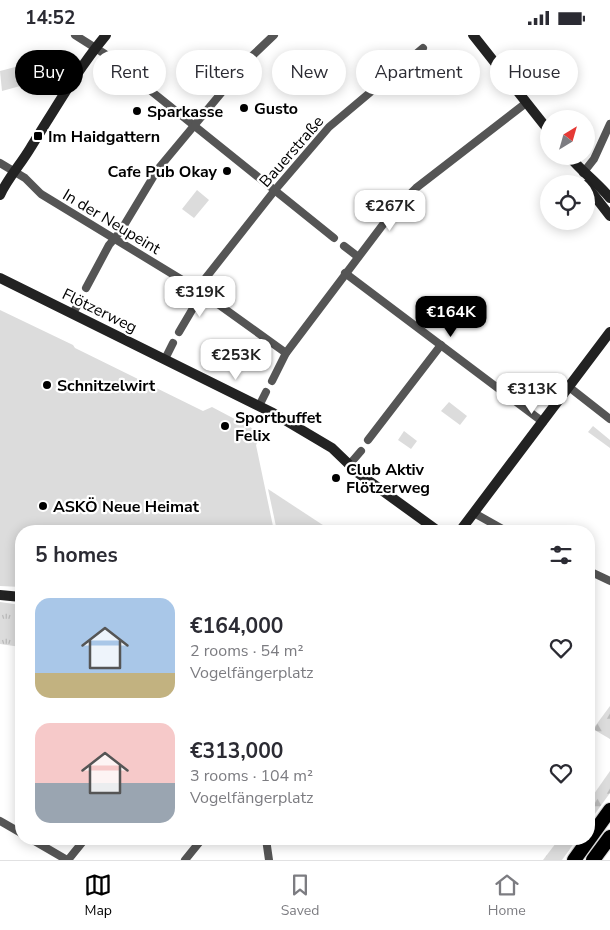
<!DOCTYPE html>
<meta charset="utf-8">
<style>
:root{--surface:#fff;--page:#f2f2f3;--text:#2b2b33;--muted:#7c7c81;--line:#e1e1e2;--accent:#000}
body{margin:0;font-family:"Nunito Sans",sans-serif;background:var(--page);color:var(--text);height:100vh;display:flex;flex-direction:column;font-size:19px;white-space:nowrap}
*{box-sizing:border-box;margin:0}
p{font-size:16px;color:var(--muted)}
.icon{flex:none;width:28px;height:28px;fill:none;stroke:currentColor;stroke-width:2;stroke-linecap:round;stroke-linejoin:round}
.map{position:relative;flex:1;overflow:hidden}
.side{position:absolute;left:15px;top:490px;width:580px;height:320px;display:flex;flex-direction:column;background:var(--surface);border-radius:20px;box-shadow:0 2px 12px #0003}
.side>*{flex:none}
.banner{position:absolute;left:15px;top:15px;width:580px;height:45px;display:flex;gap:10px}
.needle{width:32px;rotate:37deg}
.controls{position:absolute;left:540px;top:75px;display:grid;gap:10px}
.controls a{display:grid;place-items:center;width:55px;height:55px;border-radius:50%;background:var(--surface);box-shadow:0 2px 12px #0003;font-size:25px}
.price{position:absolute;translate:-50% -42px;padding:0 11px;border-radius:10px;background:#fff;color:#222;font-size:16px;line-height:32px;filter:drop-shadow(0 1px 2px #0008)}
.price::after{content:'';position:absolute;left:50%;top:30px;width:15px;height:11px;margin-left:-8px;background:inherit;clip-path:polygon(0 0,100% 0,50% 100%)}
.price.active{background:var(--accent);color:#fff}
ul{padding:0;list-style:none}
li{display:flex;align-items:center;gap:15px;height:125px;padding:0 20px}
li span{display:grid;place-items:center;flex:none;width:140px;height:100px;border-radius:15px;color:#555}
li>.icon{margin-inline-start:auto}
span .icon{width:60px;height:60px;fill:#fffc;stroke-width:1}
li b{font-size:21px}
h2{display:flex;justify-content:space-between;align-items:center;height:60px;padding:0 20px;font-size:21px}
.tag{padding:0 18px;border-radius:22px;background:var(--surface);box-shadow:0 2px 12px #0003;font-size:18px;line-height:45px}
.tag.active{background:var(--accent);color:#fff}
.status{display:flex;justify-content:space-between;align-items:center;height:35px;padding:0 25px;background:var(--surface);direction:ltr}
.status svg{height:14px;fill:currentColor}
.dock{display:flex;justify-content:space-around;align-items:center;height:70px;border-top:1px solid var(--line);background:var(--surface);font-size:14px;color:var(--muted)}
.dock a{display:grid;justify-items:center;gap:2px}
.dock .active{color:var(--accent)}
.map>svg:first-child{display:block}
</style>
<div class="status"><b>14:52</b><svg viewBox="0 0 49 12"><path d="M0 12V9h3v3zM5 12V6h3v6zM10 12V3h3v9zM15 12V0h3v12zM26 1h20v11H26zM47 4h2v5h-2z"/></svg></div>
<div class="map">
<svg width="610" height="825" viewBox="0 0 610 825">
<defs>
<pattern id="grass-tufts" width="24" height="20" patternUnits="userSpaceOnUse" patternTransform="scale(1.25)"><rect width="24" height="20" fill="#dcdcdc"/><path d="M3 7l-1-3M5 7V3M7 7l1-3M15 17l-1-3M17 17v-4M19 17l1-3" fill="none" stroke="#bbb"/></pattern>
<pattern id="forest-firs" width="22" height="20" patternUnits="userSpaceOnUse" patternTransform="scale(1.25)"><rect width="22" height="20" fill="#dcdcdc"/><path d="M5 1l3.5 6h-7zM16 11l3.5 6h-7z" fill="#bbb"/></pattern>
</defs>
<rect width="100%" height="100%" fill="#fff"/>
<path fill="url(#grass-tufts)" d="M0 567 21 570V612L0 609Z"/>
<g fill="url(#forest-firs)">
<path d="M610 671V704L593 694Z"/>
<path d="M610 736V758L589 787V766Z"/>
<path d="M559 804H577L562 825H543Z"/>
</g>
<g fill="#dcdcdc">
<path d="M19 31 24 50 2 56 0 36Z"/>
<path d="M197 155 209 165 194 183 182 174Z"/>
<path d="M0 275 73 310 75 313 203 376 212 372 263 399 256 410 274 496H21V552L0 551Z"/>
<path d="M449 367 467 381 460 390 441 376Z"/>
<path d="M593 391 610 405V413L588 397Z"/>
<path d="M404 396 417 406 411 414 398 405Z"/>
<path d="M268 454 332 496H277Z"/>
</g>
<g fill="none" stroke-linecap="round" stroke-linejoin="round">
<defs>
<g id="highway">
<path d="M574 825 610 775"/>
<path d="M593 825 610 802"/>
</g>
</defs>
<use href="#highway" stroke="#dbdbdb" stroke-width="16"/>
<g stroke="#555" stroke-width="8">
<path d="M75 0 105 19 334 203"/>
<path d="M0 128 25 143 41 159 197 254 286 318"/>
<path d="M583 138 594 124 610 89"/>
<path d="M344 211 357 221"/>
<path d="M345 238 543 387"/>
<path d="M86 253 109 210 120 197 158 134 252 21 274 0"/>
<path d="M197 254 275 155 329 92 423 13"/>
<path d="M73 278 81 264"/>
<path d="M179 297 202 258"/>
<path d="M165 324 173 308"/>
<path d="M272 346 286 318 394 175 416 153 526 68"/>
<path d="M569 352 610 384"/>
<path d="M259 371 266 357"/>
<path d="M368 405 441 310"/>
<path d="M349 430 361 416"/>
<path d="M474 478 506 496"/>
<path d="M589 536 610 546"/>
<path d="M0 786 21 798"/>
<path d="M31 804 67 825"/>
<path d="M266 804 269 825"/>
<path d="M68 825 85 804"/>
<path d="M185 825 202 804"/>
</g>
<g stroke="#222" stroke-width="10">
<path d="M473 0 549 96"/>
<path d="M569 121C582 137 597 147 610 163"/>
<path d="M586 150 610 181"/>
<path d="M0 160C8 143 21 129 31 112 55 74 77 35 106 0"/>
<path d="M0 243 273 378 332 413 358 438 438 496"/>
<path d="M460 496 610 297"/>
<path d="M0 560 21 562"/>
</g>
<use href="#highway" stroke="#000" stroke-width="14"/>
</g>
<g fill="#000" stroke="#fff" stroke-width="2">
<circle cx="244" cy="73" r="5"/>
<circle cx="137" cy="76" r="5"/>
<rect x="33" y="96" width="10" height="10" rx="2.5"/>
<circle cx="227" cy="136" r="5"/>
<circle cx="47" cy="350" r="5"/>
<circle cx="225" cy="391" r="5"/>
<circle cx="336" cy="443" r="5"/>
<circle cx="43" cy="471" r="5"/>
</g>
<g text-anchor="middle" stroke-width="4.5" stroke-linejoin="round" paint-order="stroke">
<g font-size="16" font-weight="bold" fill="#000" stroke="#fff" text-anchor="start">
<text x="254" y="79">Gusto</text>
<text x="147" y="82">Sparkasse</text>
<text x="48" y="107">Im Haidgattern</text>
<text x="217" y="142" text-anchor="end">Cafe Pub Okay</text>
<text x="57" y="356">Schnitzelwirt</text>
<text x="235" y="388">Sportbuffet<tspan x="235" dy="18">Felix</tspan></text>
<text x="346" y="440">Club Aktiv<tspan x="346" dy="18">Flötzerweg</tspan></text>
<text x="53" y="477">ASKÖ Neue Heimat</text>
</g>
<g font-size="16" fill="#000" stroke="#fff">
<text transform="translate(291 116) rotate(-49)" y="6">Bauerstraße</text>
<text transform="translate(112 186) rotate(31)" y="6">In der Neupeint</text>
<text transform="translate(100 275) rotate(26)" y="6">Flötzerweg</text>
</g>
</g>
</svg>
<div class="controls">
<a><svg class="needle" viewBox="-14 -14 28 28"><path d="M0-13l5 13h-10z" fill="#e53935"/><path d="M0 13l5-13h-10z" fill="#7c7c81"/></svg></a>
<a><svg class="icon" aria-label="locate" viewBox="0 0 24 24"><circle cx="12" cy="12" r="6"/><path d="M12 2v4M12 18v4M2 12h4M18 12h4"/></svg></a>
</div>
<b class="price" style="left:390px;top:197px">€267K</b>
<b class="price" style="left:200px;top:283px">€319K</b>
<b class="price active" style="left:451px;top:303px">€164K</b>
<b class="price" style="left:236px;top:346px">€253K</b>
<b class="price" style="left:532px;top:380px">€313K</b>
<div class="banner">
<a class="tag active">Buy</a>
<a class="tag">Rent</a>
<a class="tag">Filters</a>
<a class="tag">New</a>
<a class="tag">Apartment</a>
<a class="tag">House</a>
</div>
<section class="side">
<h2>5 homes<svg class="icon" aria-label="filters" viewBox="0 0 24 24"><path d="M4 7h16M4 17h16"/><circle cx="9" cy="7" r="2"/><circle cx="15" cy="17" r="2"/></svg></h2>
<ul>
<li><span style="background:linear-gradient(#a9c7e8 75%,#c2b280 0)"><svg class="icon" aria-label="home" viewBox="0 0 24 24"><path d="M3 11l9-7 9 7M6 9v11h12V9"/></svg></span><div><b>€164,000</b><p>2 rooms · 54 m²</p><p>Vogelfängerplatz</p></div><svg class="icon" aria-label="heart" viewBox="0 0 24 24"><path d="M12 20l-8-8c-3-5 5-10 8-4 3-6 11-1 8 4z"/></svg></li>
<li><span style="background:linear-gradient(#f6c9c9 60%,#9aa5b1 0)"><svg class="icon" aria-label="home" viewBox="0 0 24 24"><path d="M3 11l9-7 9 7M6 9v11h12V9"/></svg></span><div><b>€313,000</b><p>3 rooms · 104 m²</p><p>Vogelfängerplatz</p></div><svg class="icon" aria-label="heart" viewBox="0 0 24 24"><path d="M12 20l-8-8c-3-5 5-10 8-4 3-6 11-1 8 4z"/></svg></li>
</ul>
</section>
</div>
<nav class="dock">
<a class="active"><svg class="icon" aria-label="map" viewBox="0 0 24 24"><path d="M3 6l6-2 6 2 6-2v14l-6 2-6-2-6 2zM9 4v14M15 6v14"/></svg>Map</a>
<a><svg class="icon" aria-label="saved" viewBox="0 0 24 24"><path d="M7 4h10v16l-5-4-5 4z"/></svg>Saved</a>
<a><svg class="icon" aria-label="home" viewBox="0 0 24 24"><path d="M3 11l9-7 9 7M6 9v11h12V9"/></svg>Home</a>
</nav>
